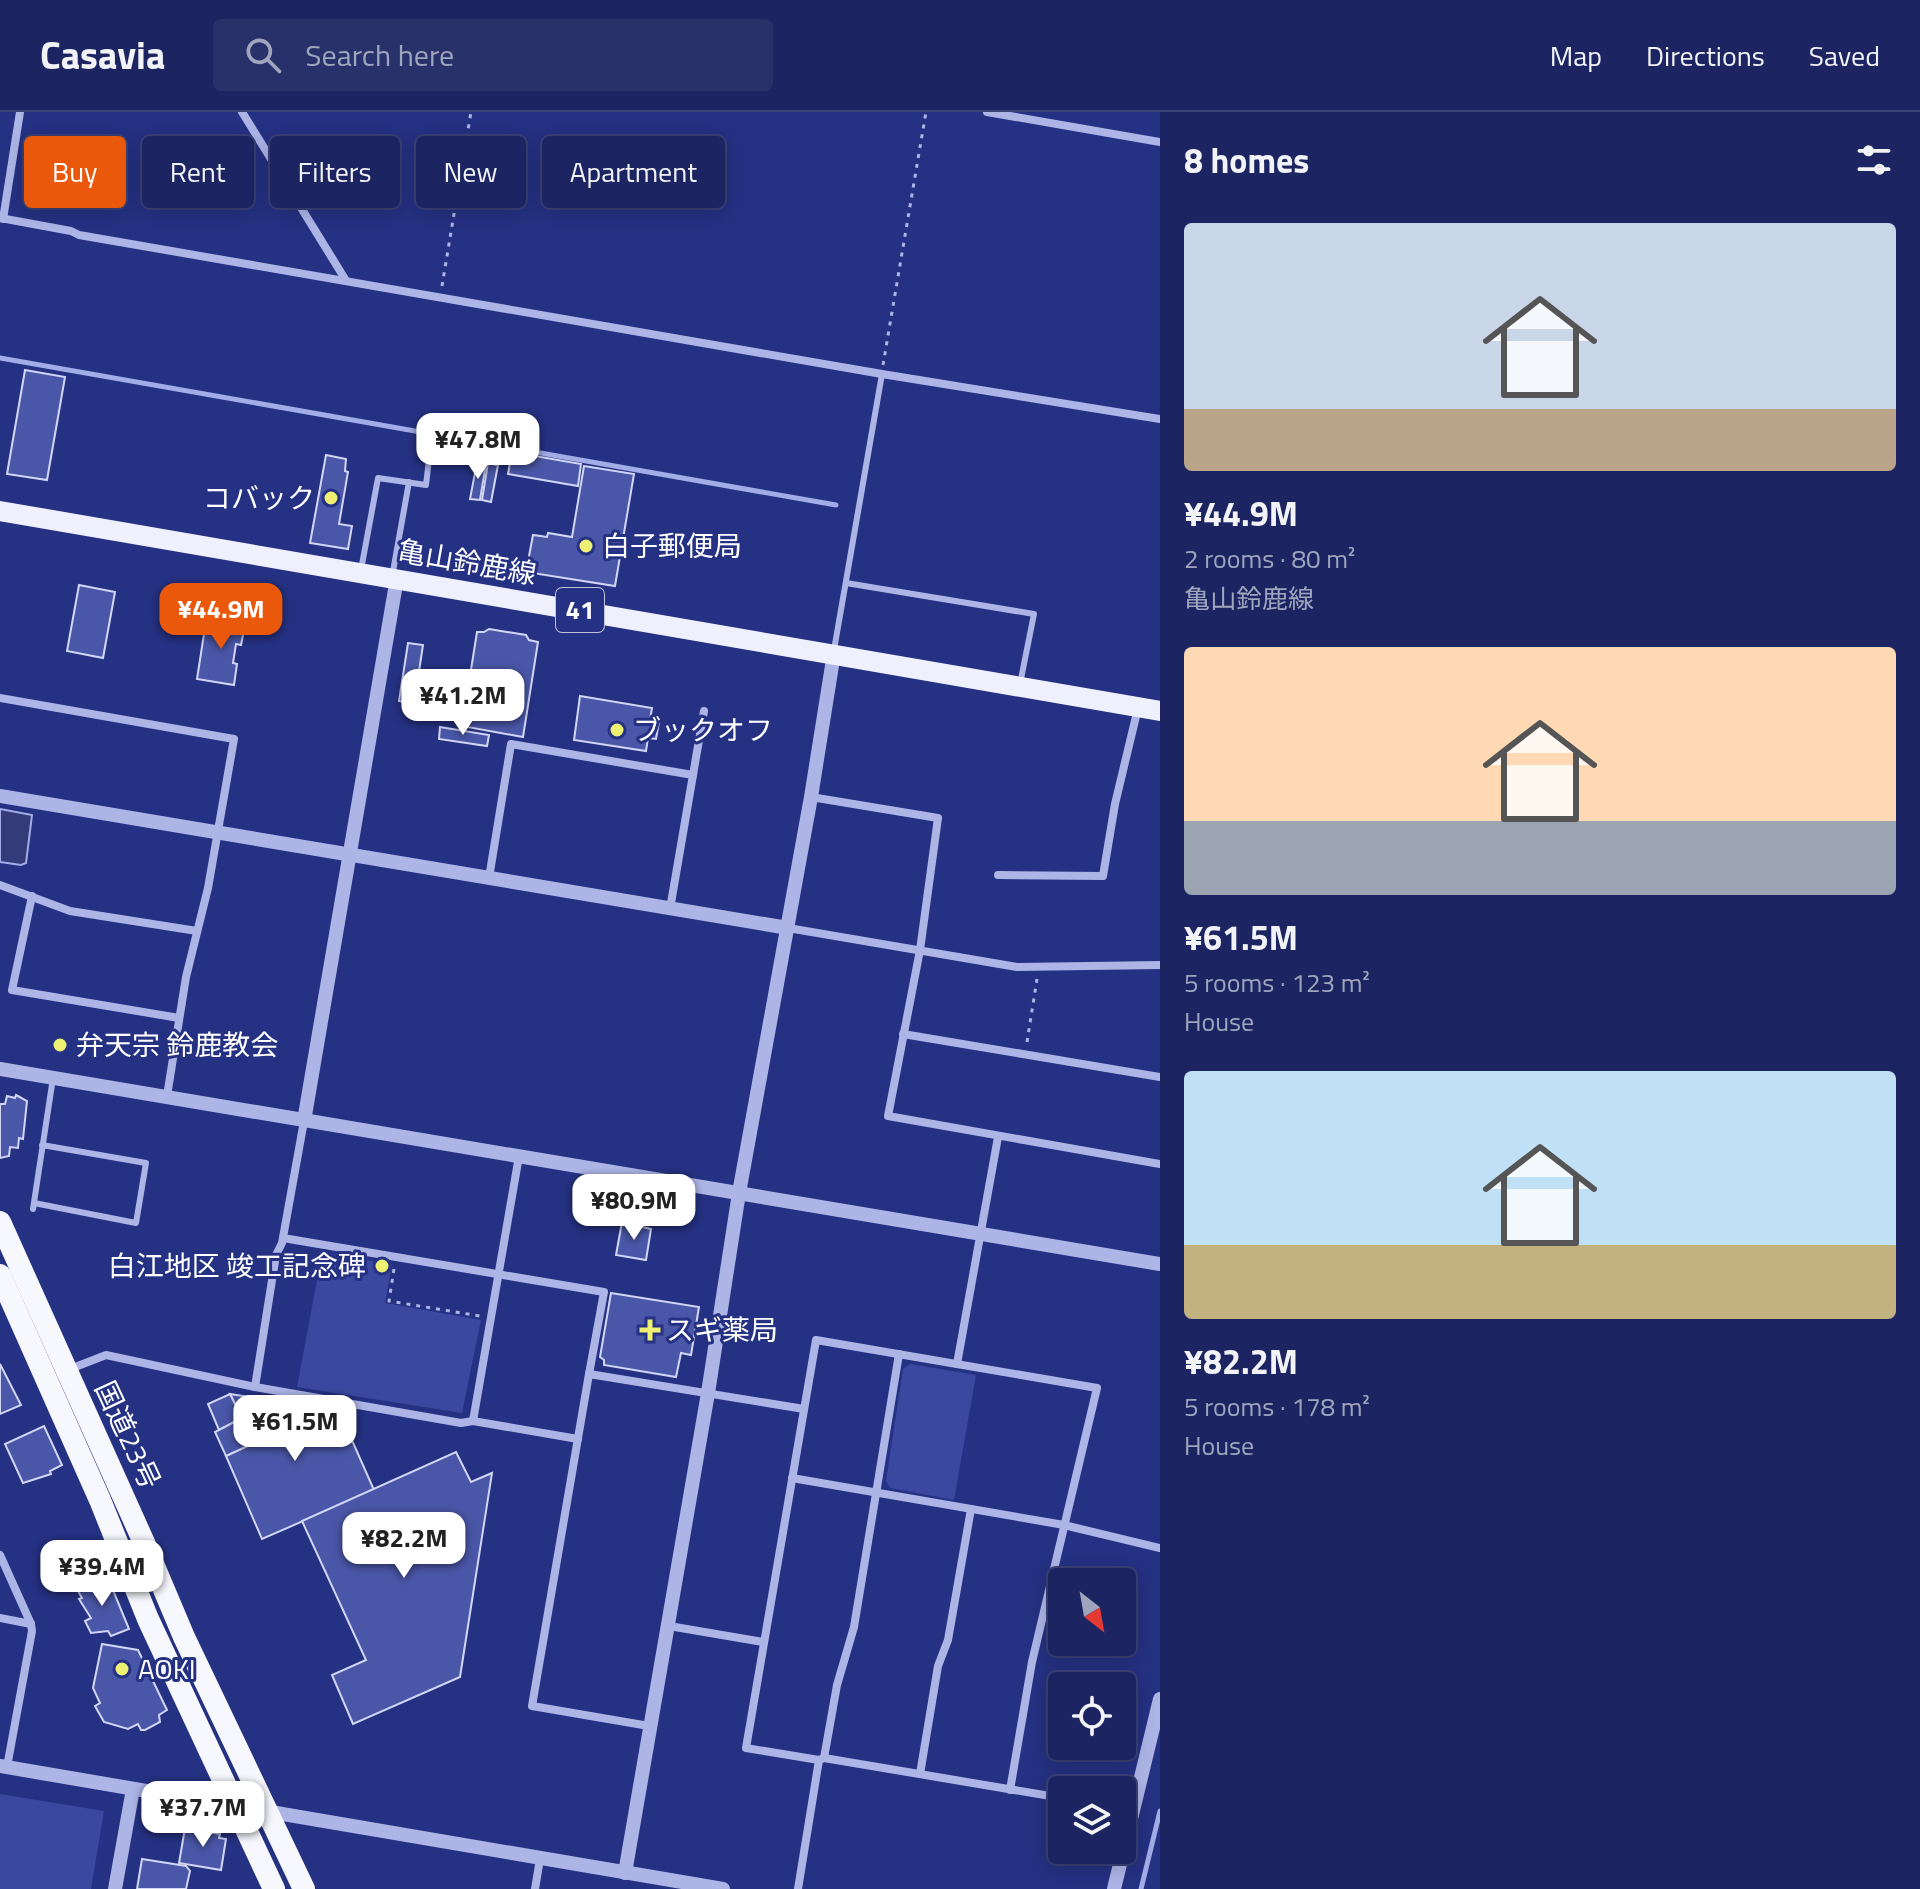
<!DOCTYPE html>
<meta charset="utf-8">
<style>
:root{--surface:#1c2562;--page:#29316b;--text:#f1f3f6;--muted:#a0a5be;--line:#3a4277;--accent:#ea580c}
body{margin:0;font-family:"Titillium Web","Noto Sans JP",sans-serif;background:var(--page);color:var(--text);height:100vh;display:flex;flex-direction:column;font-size:30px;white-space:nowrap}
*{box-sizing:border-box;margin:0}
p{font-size:26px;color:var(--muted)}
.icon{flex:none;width:44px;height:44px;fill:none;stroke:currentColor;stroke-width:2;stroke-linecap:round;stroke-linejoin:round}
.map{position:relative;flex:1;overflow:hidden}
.panel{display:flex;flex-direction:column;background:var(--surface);width:760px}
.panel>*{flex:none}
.guide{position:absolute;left:24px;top:24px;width:760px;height:72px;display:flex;gap:16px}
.needle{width:52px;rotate:149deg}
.fabs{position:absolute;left:1048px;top:1456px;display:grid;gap:16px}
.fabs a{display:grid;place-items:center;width:88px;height:88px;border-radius:8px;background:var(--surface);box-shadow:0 4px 20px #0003,0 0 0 2px var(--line);font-size:40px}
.price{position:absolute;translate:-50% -68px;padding:0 18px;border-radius:16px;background:#fff;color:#222;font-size:26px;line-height:52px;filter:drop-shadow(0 2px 4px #0008)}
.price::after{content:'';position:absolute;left:50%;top:48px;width:24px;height:18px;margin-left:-12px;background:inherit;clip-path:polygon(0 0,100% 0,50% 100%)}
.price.active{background:var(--accent);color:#fff}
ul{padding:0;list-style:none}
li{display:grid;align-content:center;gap:16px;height:424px;padding:0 24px}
li span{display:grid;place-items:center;height:248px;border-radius:8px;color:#555}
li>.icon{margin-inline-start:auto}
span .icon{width:144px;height:144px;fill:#fffc;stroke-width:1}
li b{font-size:34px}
h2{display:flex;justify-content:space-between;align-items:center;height:96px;padding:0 24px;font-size:34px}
.tag{padding:0 28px;border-radius:8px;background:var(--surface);box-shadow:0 4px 20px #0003,0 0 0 2px var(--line);font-size:28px;line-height:72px}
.tag.active{background:var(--accent);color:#fff}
header{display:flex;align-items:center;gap:48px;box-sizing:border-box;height:112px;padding:0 40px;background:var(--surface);border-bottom:2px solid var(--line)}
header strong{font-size:38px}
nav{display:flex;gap:44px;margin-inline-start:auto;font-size:28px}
.search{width:560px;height:72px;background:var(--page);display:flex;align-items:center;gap:20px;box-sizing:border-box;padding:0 28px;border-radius:8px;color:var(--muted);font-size:30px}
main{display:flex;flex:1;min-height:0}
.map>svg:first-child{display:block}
</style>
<header>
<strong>Casavia</strong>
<div class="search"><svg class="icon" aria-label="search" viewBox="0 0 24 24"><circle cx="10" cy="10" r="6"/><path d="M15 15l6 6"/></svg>Search here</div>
<nav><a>Map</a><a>Directions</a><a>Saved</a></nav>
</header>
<main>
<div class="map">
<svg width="1160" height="1777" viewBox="0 0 1160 1777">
<rect width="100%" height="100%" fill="#253182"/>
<g fill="#3a489f">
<path d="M322 1141 392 1152 385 1191 481 1208 462 1301 297 1275Z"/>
<path d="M910 1252 976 1263 954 1388 890 1376 886 1369 903 1257Z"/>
<path d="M0 1682 104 1699 91 1777H0Z"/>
</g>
<path fill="#333c78" stroke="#a2ace7" stroke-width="2" d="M0 697 32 703 26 751 21 753 0 750Z"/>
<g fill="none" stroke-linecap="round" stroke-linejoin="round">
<g stroke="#a2ace7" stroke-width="5">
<path d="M0 246 836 393"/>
<path d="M1141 1777 1160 1699"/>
</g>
</g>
<g fill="#4a57a8" stroke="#d1d6f5" stroke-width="2">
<path d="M25 258 65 265 47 368 7 362Z"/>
<path d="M512 340 581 352 578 374 508 362Z"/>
<path d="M326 343 346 347 345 359 348 360 339 412 352 414 348 437 310 431Z"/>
<path d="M477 350 486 351 480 388 470 387Z"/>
<path d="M488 351 498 353 491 390 482 388Z"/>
<path d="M584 354 634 362 615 474 526 460 533 423 547 425 548 421 572 425Z"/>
<path d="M79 473 115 480 103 546 67 539Z"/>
<path d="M229 505 246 508 241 533 236 532 233 551 237 552 234 573 197 567 206 509 228 512Z"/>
<path d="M489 517 526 523 529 528 538 530 523 625 462 614 477 520H484Z"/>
<path d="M408 531 423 533 414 592 399 589Z"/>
<path d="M580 584 652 596 650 608 659 610 656 627 648 626 646 639 574 628Z"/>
<path d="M440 615 489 623 487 634 439 627Z"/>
<path d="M16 983 27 989 23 1027 19 1026 18 1036 10 1035 9 1044 0 1046V992H5L7 984 15 986Z"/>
<path d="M622 1110 651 1117 646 1148 616 1143Z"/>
<path d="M611 1181 699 1195 691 1243 681 1241 676 1265 604 1253V1248L600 1245Z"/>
<path d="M0 1252 21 1293 0 1302Z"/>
<path d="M230 1282 328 1297 331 1305 340 1301 374 1378 262 1427 226 1344 254 1331Z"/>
<path d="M230 1282 242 1306 219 1318 208 1292Z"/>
<path d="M242 1306 254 1331 226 1344 215 1320Z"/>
<path d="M44 1314 62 1353 50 1359 51 1362 23 1371 5 1332Z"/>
<path d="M456 1340 471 1370 492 1361 460 1565 353 1612 332 1563 366 1548 302 1409Z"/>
<path d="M108 1466 129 1517 111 1524 108 1519 91 1521 85 1509 91 1506 79 1487 82 1486 78 1479 82 1477 80 1472 89 1468 92 1474Z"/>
<path d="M102 1532 138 1538 167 1598 159 1603 160 1610 145 1618H141L138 1612 128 1617 104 1610 95 1594 100 1591 93 1576Z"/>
<path d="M185 1716 220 1722 219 1726 226 1727 221 1758 179 1751Z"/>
<path d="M142 1747 186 1754 190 1759 186 1777H137Z"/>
</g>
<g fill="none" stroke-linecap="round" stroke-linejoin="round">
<g stroke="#adb5e7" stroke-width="3" stroke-dasharray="4 6" stroke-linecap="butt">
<path d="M442 174 471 0"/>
<path d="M883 253 926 0"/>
<path d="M1027 930 1037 867"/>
<path d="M394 1157 389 1189 480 1204"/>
</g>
<g stroke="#adb5e7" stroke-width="6">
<path d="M361 458 378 366 426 373 431 330 499 340 496 351"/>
<path d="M392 465 409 370"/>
<path d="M846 471 1034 502 1020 572"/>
<path d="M834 538 882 262"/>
<path d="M34 1091 136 1111 146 1051 42 1033"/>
<path d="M33 1097 53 966"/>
</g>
<g stroke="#adb5e7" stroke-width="8">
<path d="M242 0 345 167"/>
<path d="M987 0 1160 30"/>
<path d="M0 106 71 119 79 123 882 262 1160 307"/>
<path d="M3 107 20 0"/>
<path d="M0 586 234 627 208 776 186 865 167 984"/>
<path d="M693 663 704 599"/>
<path d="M811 685 938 706 920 838 888 1004 1160 1052"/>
<path d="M998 763 1103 764 1115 692 1138 596"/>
<path d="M489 766 511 632 693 663 670 797"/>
<path d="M0 773 70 799 197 819"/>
<path d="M32 784 12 878 179 906"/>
<path d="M788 816 1017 855 1160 853"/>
<path d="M903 922 1160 965"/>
<path d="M283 1126 604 1180 589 1262"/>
<path d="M957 1252 998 1025"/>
<path d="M70 1257 106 1243 255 1275 461 1311 473 1309 578 1327"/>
<path d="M255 1275 276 1143 282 1131 304 1009"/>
<path d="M473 1309 519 1044"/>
<path d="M792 1366 1064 1413 1160 1436"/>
<path d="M0 1443 31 1512 32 1519 7 1655"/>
<path d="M0 1506 31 1512"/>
<path d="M669 1514 763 1530"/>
<path d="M649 1614 532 1594 589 1262 804 1297"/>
<path d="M824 1646 837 1573 854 1515 899 1242"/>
<path d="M920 1662 938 1554 948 1528 971 1397"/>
<path d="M1010 1678 1032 1550 1097 1276 816 1228 746 1636 819 1648 824 1646C903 1659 983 1673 1062 1686"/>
<path d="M535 1777 540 1747"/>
<path d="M798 1777 819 1648"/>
</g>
<g stroke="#adb5e7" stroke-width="14">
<path d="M0 684 788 816"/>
<path d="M0 957 1160 1152"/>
<path d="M304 1009 397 466"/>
<path d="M0 1654 723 1777"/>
<path d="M625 1761 708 1281 739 1081 811 685 834 541"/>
<path d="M115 1777 133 1677"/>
<path d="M1114 1777 1160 1587"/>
</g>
<path stroke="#eff0fd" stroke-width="20" d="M0 399 1160 599"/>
<g stroke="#f7f8fe" stroke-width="22">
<path d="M0 1110 146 1435 184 1525 304 1777"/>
<path d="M0 1163 100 1388 148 1507 274 1777"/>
</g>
</g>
<g fill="#edf072" stroke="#253182" stroke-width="3">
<circle cx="331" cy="386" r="8"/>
<circle cx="586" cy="434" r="8"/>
<circle cx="617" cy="618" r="8"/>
<circle cx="60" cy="933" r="8"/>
<circle cx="382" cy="1154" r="8"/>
<path d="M646 1206h8v8h8v8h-8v8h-8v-8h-8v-8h8z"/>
<circle cx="122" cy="1557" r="8"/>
</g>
<g text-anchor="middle" stroke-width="6" stroke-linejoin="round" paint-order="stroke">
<rect fill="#253182" stroke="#bec1da" stroke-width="2" x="556" y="476" width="48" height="44" rx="6"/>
<g font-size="26" font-weight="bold" fill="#fff">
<text x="580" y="507">41</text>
</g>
<g font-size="28" fill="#fff" stroke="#253182" text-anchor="start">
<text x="315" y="396" text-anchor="end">コバック</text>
<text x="602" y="444">白子郵便局</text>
<text x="633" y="628">ブックオフ</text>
<text x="76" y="943">弁天宗 鈴鹿教会</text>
<text x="366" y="1164" text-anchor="end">白江地区 竣工記念碑</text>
<text x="666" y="1228">スギ薬局</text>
<text x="138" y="1567">AOKI</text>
</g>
<g font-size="28" fill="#fff" stroke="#253182">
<text transform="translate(467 450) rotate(10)" y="10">亀山鈴鹿線</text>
<text transform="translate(128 1323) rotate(65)" y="10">国道23号</text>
</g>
</g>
</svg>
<div class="fabs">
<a><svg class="needle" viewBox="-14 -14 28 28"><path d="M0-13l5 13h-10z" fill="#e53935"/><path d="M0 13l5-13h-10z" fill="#a0a5be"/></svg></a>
<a><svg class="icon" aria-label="locate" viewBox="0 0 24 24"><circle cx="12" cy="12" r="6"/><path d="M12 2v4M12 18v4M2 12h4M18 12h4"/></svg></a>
<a><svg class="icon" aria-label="layers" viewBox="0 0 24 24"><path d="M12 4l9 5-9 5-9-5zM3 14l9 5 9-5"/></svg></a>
</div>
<b class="price" style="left:478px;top:369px">¥47.8M</b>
<b class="price active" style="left:221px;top:539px">¥44.9M</b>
<b class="price" style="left:463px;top:625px">¥41.2M</b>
<b class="price" style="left:634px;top:1130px">¥80.9M</b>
<b class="price" style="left:295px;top:1351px">¥61.5M</b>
<b class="price" style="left:404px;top:1468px">¥82.2M</b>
<b class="price" style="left:102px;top:1496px">¥39.4M</b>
<b class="price" style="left:203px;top:1737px">¥37.7M</b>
<div class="guide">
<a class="tag active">Buy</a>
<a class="tag">Rent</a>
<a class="tag">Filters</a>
<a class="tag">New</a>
<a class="tag">Apartment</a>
</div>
</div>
<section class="panel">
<h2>8 homes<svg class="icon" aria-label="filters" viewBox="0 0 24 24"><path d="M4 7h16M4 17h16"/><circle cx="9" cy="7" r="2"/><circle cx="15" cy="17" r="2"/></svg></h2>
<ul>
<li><span style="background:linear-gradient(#c9d6e8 75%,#b9a48a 0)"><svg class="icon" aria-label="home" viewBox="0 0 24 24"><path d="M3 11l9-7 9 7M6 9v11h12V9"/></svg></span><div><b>¥44.9M</b><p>2 rooms · 80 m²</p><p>亀山鈴鹿線</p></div></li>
<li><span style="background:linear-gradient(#ffd9b3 70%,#9aa5b1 0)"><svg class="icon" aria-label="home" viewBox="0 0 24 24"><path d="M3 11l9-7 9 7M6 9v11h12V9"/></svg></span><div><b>¥61.5M</b><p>5 rooms · 123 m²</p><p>House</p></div></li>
<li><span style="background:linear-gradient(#bfe0f5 70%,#c2b280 0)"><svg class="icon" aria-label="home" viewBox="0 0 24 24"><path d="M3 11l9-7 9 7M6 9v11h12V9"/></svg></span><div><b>¥82.2M</b><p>5 rooms · 178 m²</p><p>House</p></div></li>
</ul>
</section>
</main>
